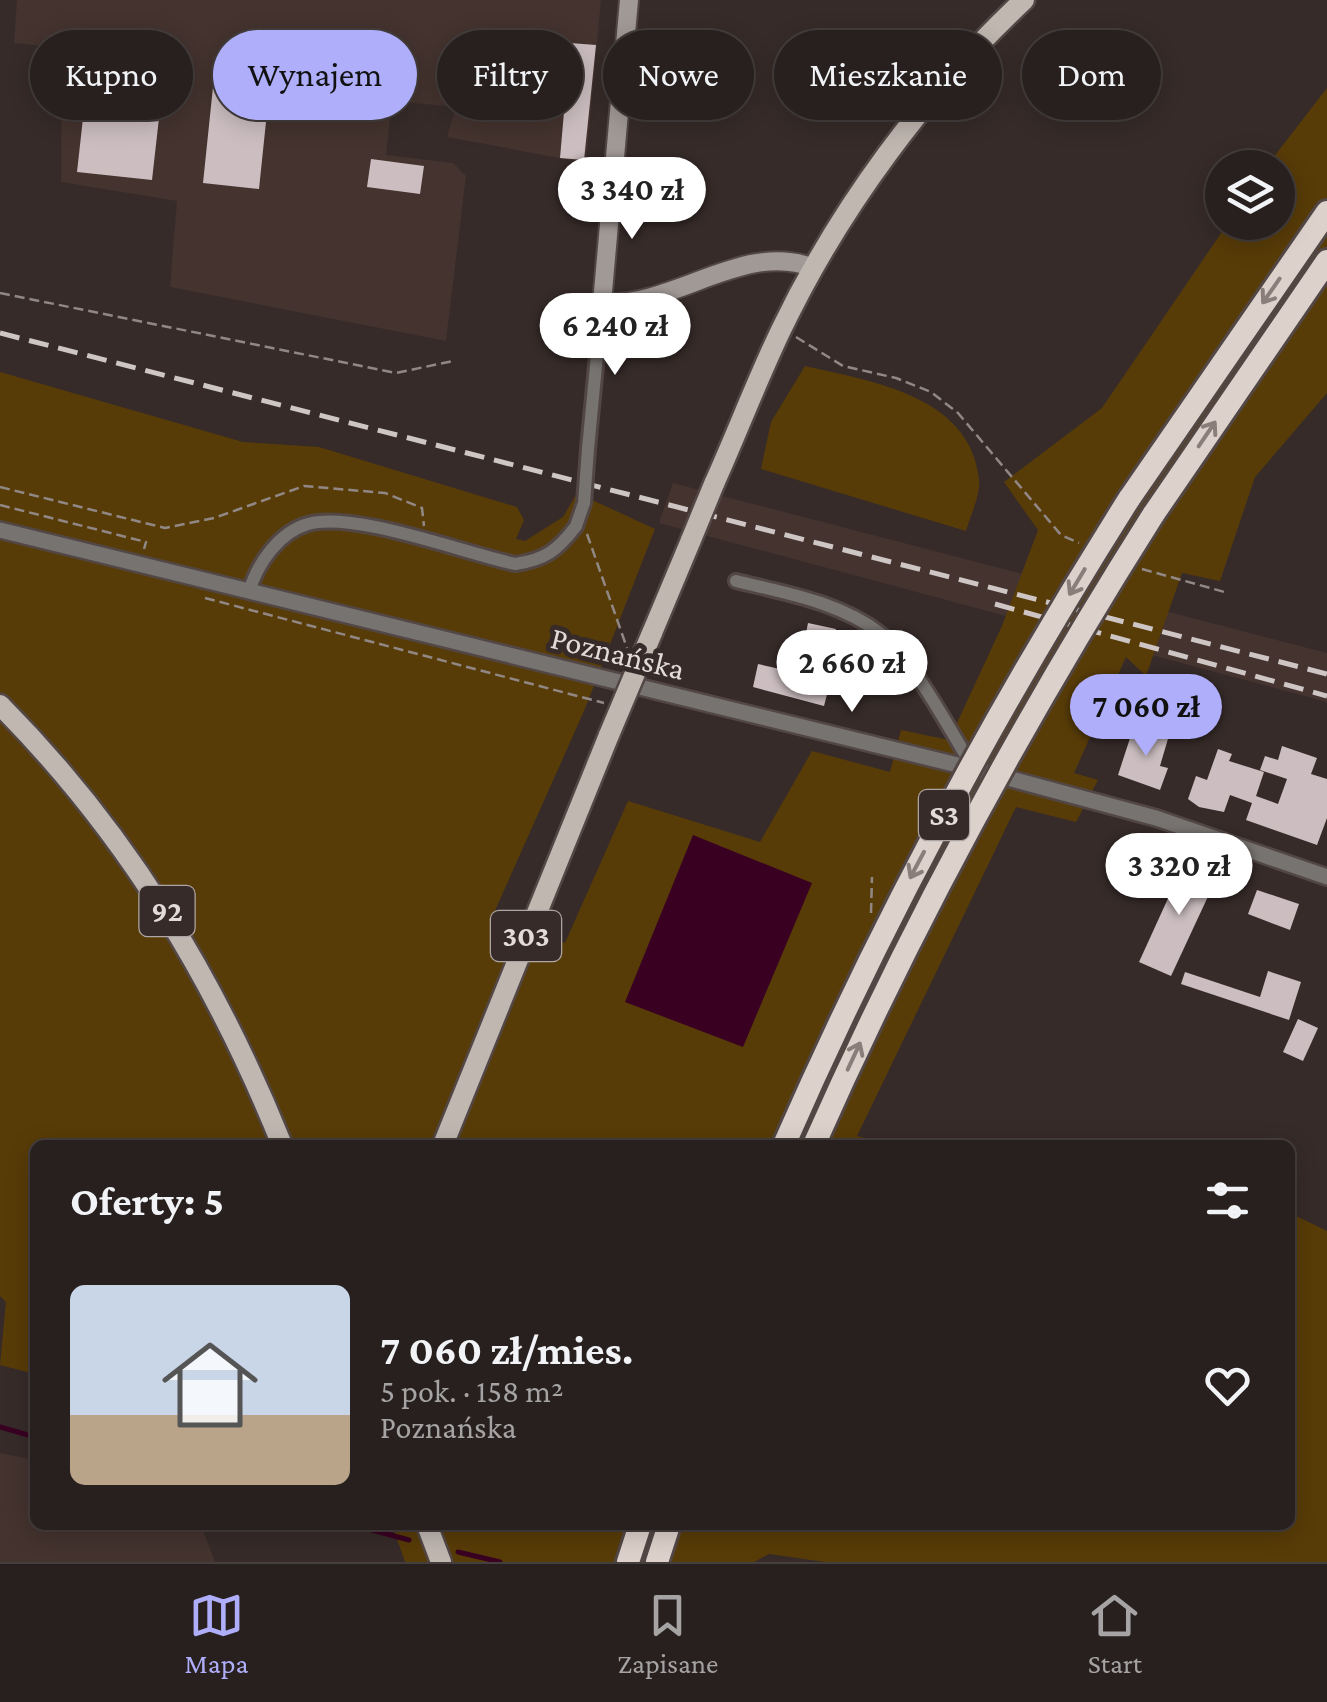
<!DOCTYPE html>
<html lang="pl">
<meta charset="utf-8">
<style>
:root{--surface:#28201f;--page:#342d2c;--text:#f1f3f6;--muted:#a5a3a4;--line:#443e3d;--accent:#afaefa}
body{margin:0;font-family:"Crimson Pro",serif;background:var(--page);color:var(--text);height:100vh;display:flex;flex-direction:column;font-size:38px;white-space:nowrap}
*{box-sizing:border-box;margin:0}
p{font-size:32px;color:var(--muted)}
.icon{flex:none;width:55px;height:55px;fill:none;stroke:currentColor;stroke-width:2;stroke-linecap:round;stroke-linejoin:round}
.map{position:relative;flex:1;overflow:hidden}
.side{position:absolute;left:30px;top:1140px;width:1265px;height:390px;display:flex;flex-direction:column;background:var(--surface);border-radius:15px;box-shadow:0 5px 25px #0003,0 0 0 2px var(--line)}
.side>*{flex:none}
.banner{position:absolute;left:30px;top:30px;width:1268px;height:90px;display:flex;gap:20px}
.fabs{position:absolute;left:1205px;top:150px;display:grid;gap:20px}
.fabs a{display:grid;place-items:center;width:90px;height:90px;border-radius:50%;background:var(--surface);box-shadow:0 5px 25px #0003,0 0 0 2px var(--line);font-size:50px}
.price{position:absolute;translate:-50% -85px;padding:0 22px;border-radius:35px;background:#fff;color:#222;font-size:32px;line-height:65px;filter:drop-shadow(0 2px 5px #0008)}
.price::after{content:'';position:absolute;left:50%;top:60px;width:30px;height:22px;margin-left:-15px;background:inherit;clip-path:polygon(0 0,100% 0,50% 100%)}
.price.on{background:var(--accent);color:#111}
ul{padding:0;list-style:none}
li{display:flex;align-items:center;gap:30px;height:250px;padding:0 40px}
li+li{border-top:2px solid var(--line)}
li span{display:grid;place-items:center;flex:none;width:280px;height:200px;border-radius:15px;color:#555}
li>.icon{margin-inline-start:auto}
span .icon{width:120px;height:120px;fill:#fffc;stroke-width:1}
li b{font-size:42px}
h2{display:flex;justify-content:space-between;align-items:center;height:120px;padding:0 40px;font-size:42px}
.tag{padding:0 35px;border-radius:45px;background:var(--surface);box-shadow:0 5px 25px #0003,0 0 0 2px var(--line);font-size:35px;line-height:90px}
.tag.on{background:var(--accent);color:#111}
.tab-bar{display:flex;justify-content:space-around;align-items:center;height:140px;border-top:2px solid var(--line);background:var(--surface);font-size:28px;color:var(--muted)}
.tab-bar a{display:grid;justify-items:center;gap:5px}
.tab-bar .on{color:var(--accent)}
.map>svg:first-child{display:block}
</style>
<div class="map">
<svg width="1327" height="1562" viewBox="0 0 1327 1562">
<rect width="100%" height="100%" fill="#362b29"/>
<g fill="#44332f">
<path d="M17 0H601L586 163 447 137 456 107 392 101 386 155 453 163 466 176 446 341 170 287 177 201 61 182 62 48 14 43Z"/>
<path d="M673 483 1327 653V702L659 523Z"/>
<path d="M0 1453 35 1460V1525H201L215 1562H0Z"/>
</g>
<g fill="#583c08">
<path d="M1327 88V393L1255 477 1220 581 1182 573 1146 676 1126 657 1074 773 1098 780 1076 822 1016 807 857 1136 894 1145H35V1374L0 1365 6 1302 0 1296V372L243 442 319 447 517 507 524 520 516 539 525 541 563 517 577 493 655 529 584 711 493 915 565 943 628 801 760 842 812 751 890 772 901 730 949 740 1002 626 1038 530 1004 482 1102 408 1228 223 1278 222V168L1266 167Z"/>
<path d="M805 366C870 381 970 395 979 479 981 495 970 516 966 531L761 469 771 422Z"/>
<path d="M1290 1213 1327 1231V1562H825L769 1554 754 1562H405L392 1525H1290Z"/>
</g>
<path fill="#390022" d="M693 835 812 883 743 1047 625 1002Z"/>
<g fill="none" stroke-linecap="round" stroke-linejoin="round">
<g stroke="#390022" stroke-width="5">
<path d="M0 1427 35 1437"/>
<path d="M354 1525 409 1540"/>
<path d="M458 1552 500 1562"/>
</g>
</g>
<g fill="#ccbec0">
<path d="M570 43 596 45 584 160 560 158Z"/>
<path d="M213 87 269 93 259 189 203 183Z"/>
<path d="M85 100 160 109 152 180 77 172Z"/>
<path d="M371 159 424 166 420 194 367 187Z"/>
<path d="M808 623 836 629 824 675 830 676V683L824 706 753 687 758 664 798 673Z"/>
<path d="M1154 726 1170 732 1160 766 1168 768 1160 790 1118 775 1132 732 1149 738Z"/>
<path d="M1282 746 1317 758 1311 774 1327 779V818L1317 845 1246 820 1252 803 1230 795 1224 812 1199 807 1188 799 1196 776 1207 780 1218 749 1232 754 1229 761 1264 772 1256 796 1278 804 1287 779 1260 770 1265 756 1278 760Z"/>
<path d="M1186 859 1218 875 1171 976 1139 962Z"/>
<path d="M1257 890 1299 904 1290 930 1248 914Z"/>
<path d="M1268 971 1301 982 1289 1020 1181 984 1185 972 1260 997Z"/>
<path d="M1298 1019 1318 1028 1303 1061 1283 1052Z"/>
</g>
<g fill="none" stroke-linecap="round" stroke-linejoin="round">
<defs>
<g id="minor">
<path d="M588 449 602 303"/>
<path d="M736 581C785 593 840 602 881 634 913 659 950 731 973 767"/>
<path d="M249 592C257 564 279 532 308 524 354 511 464 553 515 564 545 560 558 550 576 526"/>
</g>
<path id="tertiary" d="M0 530 974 769 1156 818 1327 877"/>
<path id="secondary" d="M629 0 602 303C675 308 743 240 814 268"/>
<g id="primary">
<path d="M714 484C737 433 757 380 781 330 840 207 925 93 1024 0"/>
<path d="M652 633 691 540"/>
<path d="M0 705C127 833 215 979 282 1145"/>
<path d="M443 1145 609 735"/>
<path d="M427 1525 441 1562"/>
</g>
<g id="motorway">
<path d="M1129 499 1327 212"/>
<path d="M1153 515 1327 261"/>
<path d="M628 1562 640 1525"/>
<path d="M657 1562 669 1525"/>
</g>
</defs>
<use href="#minor" stroke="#524745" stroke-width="18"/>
<use href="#tertiary" stroke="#524745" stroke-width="20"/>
<use href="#secondary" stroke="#524745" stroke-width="22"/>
<use href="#primary" stroke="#524745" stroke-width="25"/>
<use href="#motorway" stroke="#524745" stroke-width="28"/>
<g stroke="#918886" stroke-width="2.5" stroke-dasharray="10 5" stroke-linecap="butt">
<path d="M0 293 396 373 453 361"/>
<path d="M796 337 843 366 896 378 931 392 958 413 1061 535 1079 543"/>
<path d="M0 487 165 528 214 518 304 486 385 493 422 508 424 526"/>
<path d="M0 505 146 542 144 549"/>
<path d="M587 534 627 648"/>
<path d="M1142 569 1228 593"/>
<path d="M205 598 604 703"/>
<path d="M871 913 872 877"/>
</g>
<use href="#minor" stroke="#777370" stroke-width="12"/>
<use href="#tertiary" stroke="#777370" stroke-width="15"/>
<use href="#secondary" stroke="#a19995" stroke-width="18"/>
<use href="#primary" stroke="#c0b7b1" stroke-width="20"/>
<use href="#motorway" stroke="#ddd2cb" stroke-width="22"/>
<g stroke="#cec6c5" stroke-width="5" stroke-dasharray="20 10" stroke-linecap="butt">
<path d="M0 333 1327 674"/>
<path d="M995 604 1327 696"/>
</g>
<defs>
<path id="minor-bridge" d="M576 526 584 503 588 449"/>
<g id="primary-bridge">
<path d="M691 540 714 484"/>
<path d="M609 735 652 633"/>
</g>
<g id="motorway-bridge">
<path d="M784 1145C882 921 998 706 1129 499"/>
<path d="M814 1145C911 926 1025 717 1153 515"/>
</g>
</defs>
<use href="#minor-bridge" stroke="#524745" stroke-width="18" stroke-linecap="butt"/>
<use href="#primary-bridge" stroke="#524745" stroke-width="25" stroke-linecap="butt"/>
<use href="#motorway-bridge" stroke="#524745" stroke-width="28" stroke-linecap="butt"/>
<use href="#minor-bridge" stroke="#777370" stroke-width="12"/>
<use href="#primary-bridge" stroke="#c0b7b1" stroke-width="20"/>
<use href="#motorway-bridge" stroke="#ddd2cb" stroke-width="22"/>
</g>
<defs><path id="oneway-shaft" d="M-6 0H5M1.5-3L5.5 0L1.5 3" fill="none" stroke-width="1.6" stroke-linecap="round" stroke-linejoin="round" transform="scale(2.5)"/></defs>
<g stroke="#8a7e7a">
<use href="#oneway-shaft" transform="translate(1271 291) rotate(125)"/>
<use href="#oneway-shaft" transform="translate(1207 434) rotate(-56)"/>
<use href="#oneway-shaft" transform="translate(1077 582) rotate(121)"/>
<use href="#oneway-shaft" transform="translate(917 865) rotate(118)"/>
<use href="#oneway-shaft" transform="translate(854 1056) rotate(-65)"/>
</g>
<g text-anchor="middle" stroke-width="10" stroke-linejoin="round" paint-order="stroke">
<g fill="#362b29" stroke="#aea6a5" stroke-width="2.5">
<rect x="919" y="790" width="50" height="50" rx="8"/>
<rect x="139.5" y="886" width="55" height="50" rx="8"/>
<rect x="491" y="911" width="70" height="50" rx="8"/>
</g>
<g font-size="30" font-weight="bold" fill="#e2dbda">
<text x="944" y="825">S3</text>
<text x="167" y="921">92</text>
<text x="526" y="946">303</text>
</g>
<g font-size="32" fill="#e2dbda" stroke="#362b29">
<text transform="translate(618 653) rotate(14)" y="11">Poznańska</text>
</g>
</g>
</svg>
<div class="fabs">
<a><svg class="icon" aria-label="layers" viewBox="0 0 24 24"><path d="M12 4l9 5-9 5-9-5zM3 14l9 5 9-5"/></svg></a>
</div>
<b class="price" style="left:632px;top:242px">3 340 zł</b>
<b class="price" style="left:615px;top:378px">6 240 zł</b>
<b class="price" style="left:852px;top:715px">2 660 zł</b>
<b class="price on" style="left:1146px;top:759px">7 060 zł</b>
<b class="price" style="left:1179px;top:918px">3 320 zł</b>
<div class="banner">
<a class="tag">Kupno</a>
<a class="tag on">Wynajem</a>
<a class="tag">Filtry</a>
<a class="tag">Nowe</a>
<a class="tag">Mieszkanie</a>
<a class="tag">Dom</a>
</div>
<section class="side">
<h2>Oferty: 5<svg class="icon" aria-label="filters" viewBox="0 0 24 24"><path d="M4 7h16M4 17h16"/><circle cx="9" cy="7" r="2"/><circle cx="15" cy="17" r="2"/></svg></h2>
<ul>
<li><span style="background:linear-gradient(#c9d6e8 65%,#b9a48a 0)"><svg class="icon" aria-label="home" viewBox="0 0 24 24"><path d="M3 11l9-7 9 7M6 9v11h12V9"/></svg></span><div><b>7 060 zł/mies.</b><p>5 pok. · 158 m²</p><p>Poznańska</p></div><svg class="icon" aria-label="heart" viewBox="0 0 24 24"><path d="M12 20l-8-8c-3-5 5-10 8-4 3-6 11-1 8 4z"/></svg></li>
</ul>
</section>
</div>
<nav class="tab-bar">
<a class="on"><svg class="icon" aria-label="map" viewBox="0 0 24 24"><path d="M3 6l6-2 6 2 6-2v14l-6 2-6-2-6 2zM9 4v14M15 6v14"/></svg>Mapa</a>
<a><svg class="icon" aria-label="saved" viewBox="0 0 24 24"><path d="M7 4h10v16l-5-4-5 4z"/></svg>Zapisane</a>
<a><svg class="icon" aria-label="home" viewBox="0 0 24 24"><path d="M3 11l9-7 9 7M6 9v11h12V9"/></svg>Start</a>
</nav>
